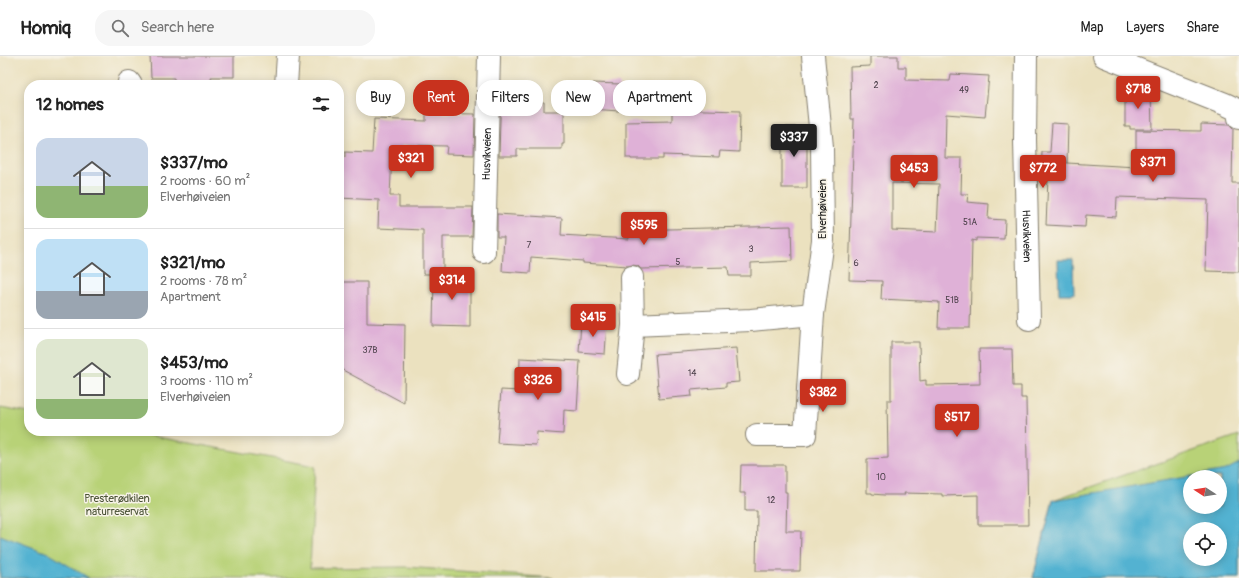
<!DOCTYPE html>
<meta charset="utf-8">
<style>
:root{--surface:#fff;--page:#f6f6f6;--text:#222;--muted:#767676;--line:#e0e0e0;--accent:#c8321e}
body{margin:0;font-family:Pangolin,sans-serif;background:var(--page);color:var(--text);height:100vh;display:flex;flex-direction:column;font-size:15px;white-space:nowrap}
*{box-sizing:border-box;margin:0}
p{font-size:13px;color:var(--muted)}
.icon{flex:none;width:22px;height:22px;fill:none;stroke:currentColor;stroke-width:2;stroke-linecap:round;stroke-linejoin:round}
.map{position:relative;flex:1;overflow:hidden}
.drawer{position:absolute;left:24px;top:24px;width:320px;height:356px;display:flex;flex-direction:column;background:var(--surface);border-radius:16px;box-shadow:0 2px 10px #0003}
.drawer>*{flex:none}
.top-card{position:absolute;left:356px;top:24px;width:380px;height:36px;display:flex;gap:8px}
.needle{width:26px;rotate:282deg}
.tools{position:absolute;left:1183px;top:414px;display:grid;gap:8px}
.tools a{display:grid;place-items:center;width:44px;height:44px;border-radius:50%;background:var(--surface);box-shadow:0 2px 10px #0003;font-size:20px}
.price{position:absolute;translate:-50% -34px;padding:0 9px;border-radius:4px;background:var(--accent);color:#fff;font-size:13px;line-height:26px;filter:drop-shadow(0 1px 2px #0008)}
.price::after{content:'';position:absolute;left:50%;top:24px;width:12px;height:9px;margin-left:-6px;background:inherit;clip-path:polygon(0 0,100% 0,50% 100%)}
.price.selected{background:#222;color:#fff}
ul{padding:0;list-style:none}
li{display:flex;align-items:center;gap:12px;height:100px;padding:0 12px}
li+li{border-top:1px solid var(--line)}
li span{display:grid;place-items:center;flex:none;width:112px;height:80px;border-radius:12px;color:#555}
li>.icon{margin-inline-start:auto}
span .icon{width:48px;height:48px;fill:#fffc;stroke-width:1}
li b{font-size:17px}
h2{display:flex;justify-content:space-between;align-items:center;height:48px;padding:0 12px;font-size:17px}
.tag{padding:0 14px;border-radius:16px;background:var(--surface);box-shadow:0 2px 10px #0003;font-size:14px;line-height:36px}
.tag.selected{background:var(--accent);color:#fff}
header{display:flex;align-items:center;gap:24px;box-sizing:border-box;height:56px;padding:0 20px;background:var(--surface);border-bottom:1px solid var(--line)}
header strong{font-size:19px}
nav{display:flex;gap:22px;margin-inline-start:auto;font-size:14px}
.search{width:280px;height:36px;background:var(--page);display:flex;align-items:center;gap:10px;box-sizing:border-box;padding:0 14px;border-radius:16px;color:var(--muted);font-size:15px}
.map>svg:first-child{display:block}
</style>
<header>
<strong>Homiq</strong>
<div class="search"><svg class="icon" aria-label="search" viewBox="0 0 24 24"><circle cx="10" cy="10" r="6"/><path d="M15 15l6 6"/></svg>Search here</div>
<nav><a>Map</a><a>Layers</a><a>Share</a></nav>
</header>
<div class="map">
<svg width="1239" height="522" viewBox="0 0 1239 522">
<rect width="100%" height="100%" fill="#f7f3e8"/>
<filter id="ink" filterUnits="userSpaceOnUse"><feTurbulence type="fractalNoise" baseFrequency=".025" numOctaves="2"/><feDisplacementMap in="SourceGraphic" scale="8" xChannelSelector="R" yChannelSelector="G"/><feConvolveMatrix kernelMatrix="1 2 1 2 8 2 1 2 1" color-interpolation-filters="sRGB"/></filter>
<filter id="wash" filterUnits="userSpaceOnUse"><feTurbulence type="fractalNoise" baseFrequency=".012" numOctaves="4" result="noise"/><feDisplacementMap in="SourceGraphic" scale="16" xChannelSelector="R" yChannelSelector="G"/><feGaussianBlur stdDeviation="0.9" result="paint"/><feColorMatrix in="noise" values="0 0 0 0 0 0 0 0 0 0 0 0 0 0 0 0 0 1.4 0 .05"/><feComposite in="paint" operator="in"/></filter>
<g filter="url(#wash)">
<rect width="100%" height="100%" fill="#ebe1bf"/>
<g fill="#b8d277" stroke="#6a774a" fill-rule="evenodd">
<path d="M0 352 29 357V375H125L315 410 310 512 406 511 553 522H0Z"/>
<path d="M1239 379V522H1033L1053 444ZM1190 421H1220V451H1190ZM1190 473H1220V503H1190Z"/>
</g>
<g fill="#52b2d1" stroke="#376776" fill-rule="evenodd">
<path d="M1058 204H1073L1074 238H1059Z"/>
<path d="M1239 407V522H1033L1053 444 1226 414ZM1190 421H1220V451H1190ZM1190 473H1220V503H1190Z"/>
<path d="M0 479 48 497 89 522H0Z"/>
</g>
<g id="blocks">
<g fill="#dfb1d7" fill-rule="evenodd">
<path d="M150 0H234V21H211L212 27 174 28V22H151Z"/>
<path d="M870 0H898V11H906V24L950 25 951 18 989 20 985 61 946 58 945 102H962L961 138H968L967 146 989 148 988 163 1005 164 1004 183 976 182V185L972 184 970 272H938L939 246 881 243 882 225 849 224 854 63H851L850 11 870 10ZM892 127 939 128 937 176 892 174Z"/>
<path d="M593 27 620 28 619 55 591 53Z"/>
<path d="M501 31H515V46H544V55H564V88H562V93H517V100H499Z"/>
<path d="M1125 36H1151L1152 73H1130V70H1125Z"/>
<path d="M672 53 740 55 739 96 720 95 719 101 663 99V103H631V102H626V66L672 65Z"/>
<path d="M426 57 475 58 474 99 446 98 447 90 402 89V98H392L390 140H399V151H473L472 181H443V218H423V174L378 172 379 144 339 142V101H345V96L372 97 374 63 426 65Z"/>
<path d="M1052 67 1068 68 1067 107 1136 111V74L1201 75V68L1229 69 1233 73 1232 127H1239V216L1206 215 1208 144 1117 141 1116 161 1086 159 1085 171 1046 169 1048 122H1041L1042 96H1050Z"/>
<rect x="782" y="71" width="25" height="61"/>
<path d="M497 158 562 162 561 179 629 183 628 174 791 170 792 205 751 207V220H729L728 211 641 213 638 210 632 209 628 210 583 207V205L531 201 530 217 502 215 504 181H497Z"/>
<path d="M434 220H470V271L433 270Z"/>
<path d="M339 226H367V267L405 268 404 347 339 312Z"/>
<path d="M581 266 607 268 605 298 579 296Z"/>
<path d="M891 286H919L920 325 926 324V329L980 328 979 293H1012L1013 330H1021V342H1026L1028 469H978V439L942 440V438L904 437 905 439H884L872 438V437H867V403L888 402 887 344H891Z"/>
<path d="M736 292 739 326 726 327V331L691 334 692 340 659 343 655 298Z"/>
<path d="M520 302 580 305 577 355 564 354 563 378 537 376 536 389 497 387 501 334 519 335Z"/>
<path d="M741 409H785V436H787L786 475H801L800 515H756L757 455H745V437H740Z"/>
</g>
</g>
</g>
<g filter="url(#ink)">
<use href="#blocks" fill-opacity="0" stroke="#847e6e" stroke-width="1"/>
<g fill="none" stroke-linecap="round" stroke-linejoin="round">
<defs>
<g id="minor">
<path id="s1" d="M1026 0 1025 84 1029 263"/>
<path d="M1104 0 1225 48 1238 54 1239 62"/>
<path d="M129 26 131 29"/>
<path d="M286 29 288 0"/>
<path id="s2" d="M484 196 489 0"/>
<path d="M633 269 751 264 813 258"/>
<path d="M628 318 633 269 632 221"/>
<path d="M757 379H805L813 258 823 184 822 91 813 0"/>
</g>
</defs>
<use href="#minor" stroke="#847e6e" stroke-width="24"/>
<use href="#minor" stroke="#fff" stroke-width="22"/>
</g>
</g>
<g text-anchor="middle" stroke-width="3" stroke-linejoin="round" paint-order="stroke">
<g font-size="9" fill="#4d414b">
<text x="876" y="32">2</text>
<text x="964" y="37">49</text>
<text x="970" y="169">51A</text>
<text x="529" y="192">7</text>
<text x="751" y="196">3</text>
<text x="678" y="209">5</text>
<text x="856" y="210">6</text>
<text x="952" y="247">51B</text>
<text x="370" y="297">37B</text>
<text x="692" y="320">14</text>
<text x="881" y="424">10</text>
<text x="771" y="447">12</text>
</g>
<g font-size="11" fill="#1c1c1c" stroke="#f7f3e8">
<text dy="4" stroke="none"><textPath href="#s2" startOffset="98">Husvikveien</textPath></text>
<text transform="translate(822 153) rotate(-90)" y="4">Elverhøiveien</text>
<text dy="4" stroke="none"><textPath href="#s1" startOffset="180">Husvikveien</textPath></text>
</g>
<g font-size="11" fill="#4b5337" stroke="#f7f3e8">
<text x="117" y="446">Presterødkilen<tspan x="117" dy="13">naturreservat</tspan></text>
</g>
</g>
</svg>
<div class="tools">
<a><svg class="needle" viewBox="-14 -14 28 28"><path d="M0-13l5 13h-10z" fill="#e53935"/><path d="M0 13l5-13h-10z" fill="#767676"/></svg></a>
<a><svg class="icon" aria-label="locate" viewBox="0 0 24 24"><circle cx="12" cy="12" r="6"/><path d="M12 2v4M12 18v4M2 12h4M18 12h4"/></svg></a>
</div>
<b class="price" style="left:1138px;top:54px">$718</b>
<b class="price selected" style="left:794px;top:102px">$337</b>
<b class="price" style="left:411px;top:123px">$321</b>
<b class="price" style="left:1153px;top:127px">$371</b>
<b class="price" style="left:914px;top:133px">$453</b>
<b class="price" style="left:1043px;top:133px">$772</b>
<b class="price" style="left:644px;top:190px">$595</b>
<b class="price" style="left:452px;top:245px">$314</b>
<b class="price" style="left:593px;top:282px">$415</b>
<b class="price" style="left:538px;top:345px">$326</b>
<b class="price" style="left:823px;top:357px">$382</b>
<b class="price" style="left:957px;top:382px">$517</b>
<div class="top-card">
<a class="tag">Buy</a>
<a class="tag selected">Rent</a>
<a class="tag">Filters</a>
<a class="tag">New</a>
<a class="tag">Apartment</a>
</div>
<section class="drawer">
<h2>12 homes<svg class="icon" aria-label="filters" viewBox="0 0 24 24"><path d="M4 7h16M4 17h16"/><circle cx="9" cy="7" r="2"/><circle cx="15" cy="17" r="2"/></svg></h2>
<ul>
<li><span style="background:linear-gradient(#c9d6e8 60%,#8fb573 0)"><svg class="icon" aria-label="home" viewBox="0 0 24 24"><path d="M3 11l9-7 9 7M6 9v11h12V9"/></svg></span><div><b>$337/mo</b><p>2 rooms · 60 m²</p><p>Elverhøiveien</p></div></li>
<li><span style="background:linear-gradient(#bfe0f5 65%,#9aa5b1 0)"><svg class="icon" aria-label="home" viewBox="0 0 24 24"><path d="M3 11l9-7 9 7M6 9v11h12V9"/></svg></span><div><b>$321/mo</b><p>2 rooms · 78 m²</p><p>Apartment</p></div></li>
<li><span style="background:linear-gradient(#dfe7d0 75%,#8fb573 0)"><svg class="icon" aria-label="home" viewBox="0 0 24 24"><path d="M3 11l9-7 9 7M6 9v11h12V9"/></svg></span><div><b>$453/mo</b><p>3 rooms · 110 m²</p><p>Elverhøiveien</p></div></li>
</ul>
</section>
</div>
